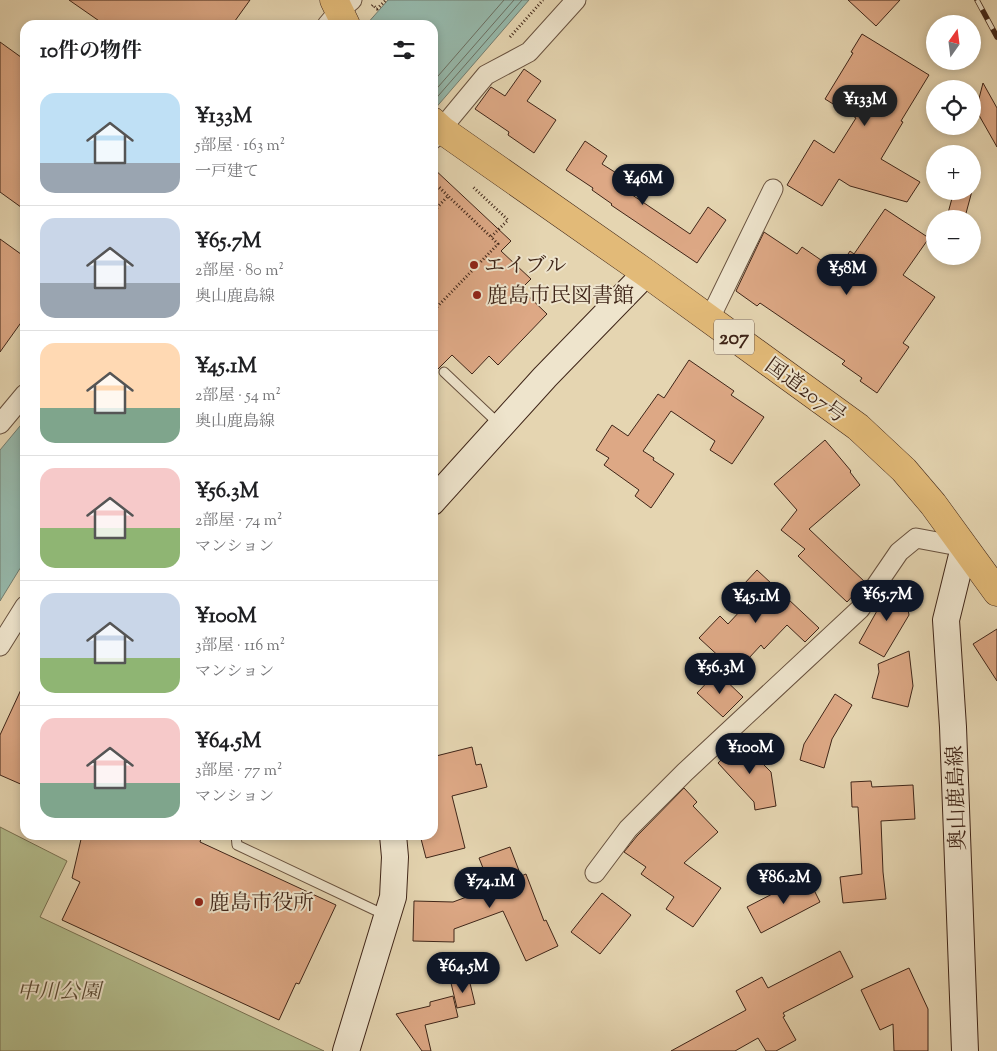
<!DOCTYPE html>
<html lang="ja">
<meta charset="utf-8">
<style>
:root{--surface:#fff;--page:#f2f2f2;--text:#202124;--muted:#757577;--line:#e0e0e0;--accent:#111827}
body{margin:0;font-family:"Sorts Mill Goudy","Noto Serif JP",serif;background:var(--page);color:var(--text);height:100vh;display:flex;flex-direction:column;font-size:19px;white-space:nowrap}
*{box-sizing:border-box;margin:0}
p{font-size:16px;color:var(--muted)}
.icon{flex:none;width:28px;height:28px;fill:none;stroke:currentColor;stroke-width:2;stroke-linecap:round;stroke-linejoin:round}
.map{position:relative;flex:1;overflow:hidden}
.side{position:absolute;left:20px;top:20px;width:418px;height:820px;display:flex;flex-direction:column;background:var(--surface);border-radius:15px;box-shadow:0 2px 8px #0003}
.side>*{flex:none}
.needle{width:32px;rotate:14deg}
.controls{position:absolute;left:926px;top:15px;display:grid;gap:10px}
.controls a{display:grid;place-items:center;width:55px;height:55px;border-radius:50%;background:var(--surface);box-shadow:0 2px 8px #0003;font-size:25px}
.price{position:absolute;translate:-50% -42px;padding:0 11px;border-radius:18px;background:var(--accent);color:#fff;font-size:16px;line-height:32px;filter:drop-shadow(0 1px 2px #0008)}
.price::after{content:'';position:absolute;left:50%;top:30px;width:15px;height:11px;margin-left:-8px;background:inherit;clip-path:polygon(0 0,100% 0,50% 100%)}
.price.active{background:#222;color:#fff}
ul{padding:0;list-style:none}
li{display:flex;align-items:center;gap:15px;height:125px;padding:0 20px}
li+li{border-top:1px solid var(--line)}
li span{display:grid;place-items:center;flex:none;width:140px;height:100px;border-radius:15px;color:#555}
li>.icon{margin-inline-start:auto}
span .icon{width:60px;height:60px;fill:#fffc;stroke-width:1}
li b{font-size:21px}
h2{display:flex;justify-content:space-between;align-items:center;height:60px;padding:0 20px;font-size:21px}
.map>svg:first-child{display:block}
</style>
<div class="map">
<svg width="997" height="1051" viewBox="0 0 997 1051">
<rect width="100%" height="100%" fill="#e5d5b1"/>
<filter id="stains"><feTurbulence type="fractalNoise" baseFrequency=".004" numOctaves="4"/><feColorMatrix values="0 0 0 0 .2 0 0 0 0 .09 0 0 0 0 .02 0 0 0 .5 -.17"/></filter>
<radialGradient id="worn" r=".72"><stop offset=".6" stop-color="#630" stop-opacity="0"/><stop offset="1" stop-color="#630" stop-opacity=".3"/></radialGradient>
<path fill="#b3bd8d" stroke="#797152" d="M0 827 67 861 40 917 324 1051H0Z"/>
<g fill="#96b9ac" stroke="#737e71">
<path d="M388 0H529L433 111 432 25H366Z"/>
<path d="M25 420V562L19 570 0 601V450Z"/>
</g>
<g fill="none" stroke-linecap="round" stroke-linejoin="round">
<g stroke="#6a6f62" stroke-width="1">
<path d="M432 83 504 0"/>
<path d="M432 94 514 0"/>
<path d="M432 103 522 0"/>
</g>
</g>
<g fill="#dda885" stroke="#3f2518">
<path d="M69 0H250L232 25H105Z"/>
<path d="M848 0H900L876 26Z"/>
<path d="M862 34 929 75 901 121 903 122 881 159 920 182 907 202 850 186 839 179 822 206 787 185 814 140 834 153 856 118 825 99 853 53 851 52Z"/>
<path d="M0 42 25 60V210L0 192Z"/>
<path d="M524 69 541 81 527 101 556 120 534 153 508 135 509 132 475 109 491 87 505 96Z"/>
<path d="M983 83 997 108V147L976 110Z"/>
<path d="M585 141 607 156 602 164 621 176 616 184 690 234 708 207 726 220 697 263 611 205 612 204 592 190 593 188 566 170Z"/>
<path d="M432 167 511 241 501 251 531 279 521 289 547 314 498 365 489 356 472 374 452 355 432 375Z"/>
<path d="M954 191H972L965 217 948 213Z"/>
<path d="M885 209 929 238 903 275 935 297 903 343 909 347 877 393 860 381 862 378 842 364 845 361 760 303 757 306 736 291 764 232 797 254 802 247 837 271 850 251 854 254Z"/>
<path d="M0 239 25 257V317L0 352Z"/>
<path d="M689 360 734 391 731 395 764 417 732 464 710 450 715 441 671 411 643 451 654 458 653 460 674 474 651 508 635 496 639 490 604 465 609 458 596 450 612 425 628 436 658 394 664 398Z"/>
<path d="M825 440 851 471 850 472 860 485 809 529 865 582 860 588 847 602 798 556 805 549 781 530 797 510 774 484Z"/>
<path d="M757 570 819 628 805 642 787 625 764 649 761 645 736 672 699 638 720 616 728 624 755 595 744 584Z"/>
<path d="M892 584 905 592 909 615 884 657 859 643Z"/>
<path d="M997 629V681L973 644Z"/>
<path d="M909 651 913 686 908 707 872 698 879 672 878 664Z"/>
<path d="M717 672 743 697 723 717 697 693Z"/>
<path d="M25 681V786L0 775V735Z"/>
<path d="M835 694 852 705 832 739 824 768 800 760 804 744Z"/>
<path d="M742 740 756 754 755 756 771 772 776 806 755 810 754 802 718 763Z"/>
<path d="M472 747 476 765 481 764 487 787 452 796 465 848 426 858 420 835H432V757Z"/>
<path d="M871 781 872 787 913 785 915 819 881 821 883 872 886 899 843 903 840 877 862 874 858 807H852L851 782Z"/>
<path d="M684 788 697 802 693 806 718 832 684 863 721 888 693 927 666 909 674 897 641 874 646 867 624 852 637 836Z"/>
<path d="M82 835H202L200 842 336 905 299 984 296 983 279 1020 62 920 80 882 72 878Z"/>
<path d="M510 847 521 876 526 874 544 921 546 920 558 946 526 961 503 911 454 929V942L413 941 414 901 453 902 491 888 479 858Z"/>
<path d="M807 876 820 902 761 933 747 907Z"/>
<path d="M602 893 631 915 600 954 571 932Z"/>
<path d="M840 951 853 977 783 1013 785 1016 783 1017 796 1040 776 1051H766L758 1038 735 1051H671L746 1010 736 991 762 977 768 988Z"/>
<path d="M909 968 928 1009V1051H894L893 1024 880 1030 861 990Z"/>
<path d="M469 979 475 1004 457 1008 451 983Z"/>
<path d="M453 996 458 1017 425 1025 431 1051H422L396 1014 430 1006V1002Z"/>
</g>
<g fill="none" stroke-linecap="round" stroke-linejoin="round">
<defs>
<g id="lane">
<path d="M444 372 499 424"/>
<path d="M236 835 237 845 385 915"/>
</g>
<g id="street">
<path d="M327 25 339 11 352 0"/>
<path d="M432 140 486 75 529 52 576 0"/>
<path d="M709 320 773 189"/>
<path d="M0 424 25 394"/>
<path d="M0 646 25 606"/>
<path d="M595 873 628 829 685 772 860 609 899 552 916 538 964 547"/>
</g>
<g id="secondary">
<path d="M432 502 545 377 646 273"/>
<path d="M964 547 946 620 953 727 965 1051"/>
<path d="M346 1051 393 897 395 857 393 835"/>
</g>
<g id="highway">
<path d="M334 0 346 25"/>
<path d="M432 121 442 130 646 273 858 427 904 470 933 504 997 592"/>
</g>
</defs>
<use href="#lane" stroke="#68513e" stroke-width="11"/>
<use href="#street" stroke="#68513e" stroke-width="21"/>
<use href="#secondary" stroke="#3f2518" stroke-width="28"/>
<use href="#highway" stroke="#3f2518" stroke-width="29"/>
<g stroke="#3f2518" stroke-width="3" stroke-dasharray="1 2.5" stroke-linecap="butt">
<path d="M372 6 373 5 377 9 386 0"/>
<path d="M510 37 543 0"/>
<path d="M432 176 437 171"/>
<path d="M432 194 439 187 448 196"/>
<path d="M432 213 448 196 491 237"/>
<path d="M432 312 498 244 491 237 508 220 472 186"/>
</g>
<use href="#lane" stroke="#eee4cc" stroke-width="9"/>
<use href="#street" stroke="#eee4cc" stroke-width="19"/>
<use href="#secondary" stroke="#eee4cc" stroke-width="26"/>
<use href="#highway" stroke="#e2ba78" stroke-width="28"/>
<defs>
<path id="rail" d="M977 0 997 37"/>
</defs>
<use href="#rail" stroke="#3f2518" stroke-width="5.5"/>
<use href="#rail" stroke="#eee4cc" stroke-width="4" stroke-dasharray="11" stroke-linecap="butt"/>
</g>
<g fill="#8f2418" stroke="#eee4cc" stroke-width="2">
<circle cx="474" cy="265" r="5"/>
<circle cx="477" cy="295" r="5"/>
<circle cx="199" cy="902" r="5"/>
</g>
<g text-anchor="middle" stroke-width="4" stroke-linejoin="round" paint-order="stroke">
<rect fill="#eee4cc" stroke="#745e4e" stroke-width="1" x="714" y="319.5" width="40" height="35" rx="4"/>
<g font-size="20" font-weight="bold" fill="#3f2518">
<text x="734" y="344">207</text>
</g>
<g font-size="21" fill="#3f2518" stroke="#eee4cc" text-anchor="start">
<text x="484" y="272">エイブル</text>
<text x="487" y="302">鹿島市民図書館</text>
<text x="209" y="909">鹿島市役所</text>
</g>
<g font-size="21" fill="#3f2518" stroke="#eee4cc">
<text transform="translate(806 390) rotate(36)" y="7">国道207号</text>
<text transform="translate(956 798) rotate(-92)" y="7">奥山鹿島線</text>
</g>
<g font-size="21" font-style="italic" fill="#5c4b35" stroke="#eee4cc">
<text x="59" y="998">中川公園</text>
</g>
</g>
<rect width="100%" height="100%" filter="url(#stains)"/>
<rect width="100%" height="100%" fill="url(#worn)"/>
</svg>
<div class="controls">
<a><svg class="needle" viewBox="-14 -14 28 28"><path d="M0-13l5 13h-10z" fill="#e53935"/><path d="M0 13l5-13h-10z" fill="#757577"/></svg></a>
<a><svg class="icon" aria-label="locate" viewBox="0 0 24 24"><circle cx="12" cy="12" r="6"/><path d="M12 2v4M12 18v4M2 12h4M18 12h4"/></svg></a>
<a>+</a>
<a>−</a>
</div>
<b class="price active" style="left:865px;top:127px">¥133M</b>
<b class="price" style="left:643px;top:206px">¥46M</b>
<b class="price" style="left:847px;top:296px">¥58M</b>
<b class="price" style="left:887px;top:622px">¥65.7M</b>
<b class="price" style="left:756px;top:624px">¥45.1M</b>
<b class="price" style="left:720px;top:695px">¥56.3M</b>
<b class="price" style="left:750px;top:775px">¥100M</b>
<b class="price" style="left:784px;top:905px">¥86.2M</b>
<b class="price" style="left:490px;top:909px">¥74.1M</b>
<b class="price" style="left:463px;top:994px">¥64.5M</b>
<section class="side">
<h2>10件の物件<svg class="icon" aria-label="filters" viewBox="0 0 24 24"><path d="M4 7h16M4 17h16"/><circle cx="9" cy="7" r="2"/><circle cx="15" cy="17" r="2"/></svg></h2>
<ul>
<li><span style="background:linear-gradient(#bfe0f5 70%,#9aa5b1 0)"><svg class="icon" aria-label="home" viewBox="0 0 24 24"><path d="M3 11l9-7 9 7M6 9v11h12V9"/></svg></span><div><b>¥133M</b><p>5部屋 · 163 m²</p><p>一戸建て</p></div></li>
<li><span style="background:linear-gradient(#c9d6e8 65%,#9aa5b1 0)"><svg class="icon" aria-label="home" viewBox="0 0 24 24"><path d="M3 11l9-7 9 7M6 9v11h12V9"/></svg></span><div><b>¥65.7M</b><p>2部屋 · 80 m²</p><p>奥山鹿島線</p></div></li>
<li><span style="background:linear-gradient(#ffd9b3 65%,#7fa58c 0)"><svg class="icon" aria-label="home" viewBox="0 0 24 24"><path d="M3 11l9-7 9 7M6 9v11h12V9"/></svg></span><div><b>¥45.1M</b><p>2部屋 · 54 m²</p><p>奥山鹿島線</p></div></li>
<li><span style="background:linear-gradient(#f6c9c9 60%,#8fb573 0)"><svg class="icon" aria-label="home" viewBox="0 0 24 24"><path d="M3 11l9-7 9 7M6 9v11h12V9"/></svg></span><div><b>¥56.3M</b><p>2部屋 · 74 m²</p><p>マンション</p></div></li>
<li><span style="background:linear-gradient(#c9d6e8 65%,#8fb573 0)"><svg class="icon" aria-label="home" viewBox="0 0 24 24"><path d="M3 11l9-7 9 7M6 9v11h12V9"/></svg></span><div><b>¥100M</b><p>3部屋 · 116 m²</p><p>マンション</p></div></li>
<li><span style="background:linear-gradient(#f6c9c9 65%,#7fa58c 0)"><svg class="icon" aria-label="home" viewBox="0 0 24 24"><path d="M3 11l9-7 9 7M6 9v11h12V9"/></svg></span><div><b>¥64.5M</b><p>3部屋 · 77 m²</p><p>マンション</p></div></li>
</ul>
</section>
</div>
